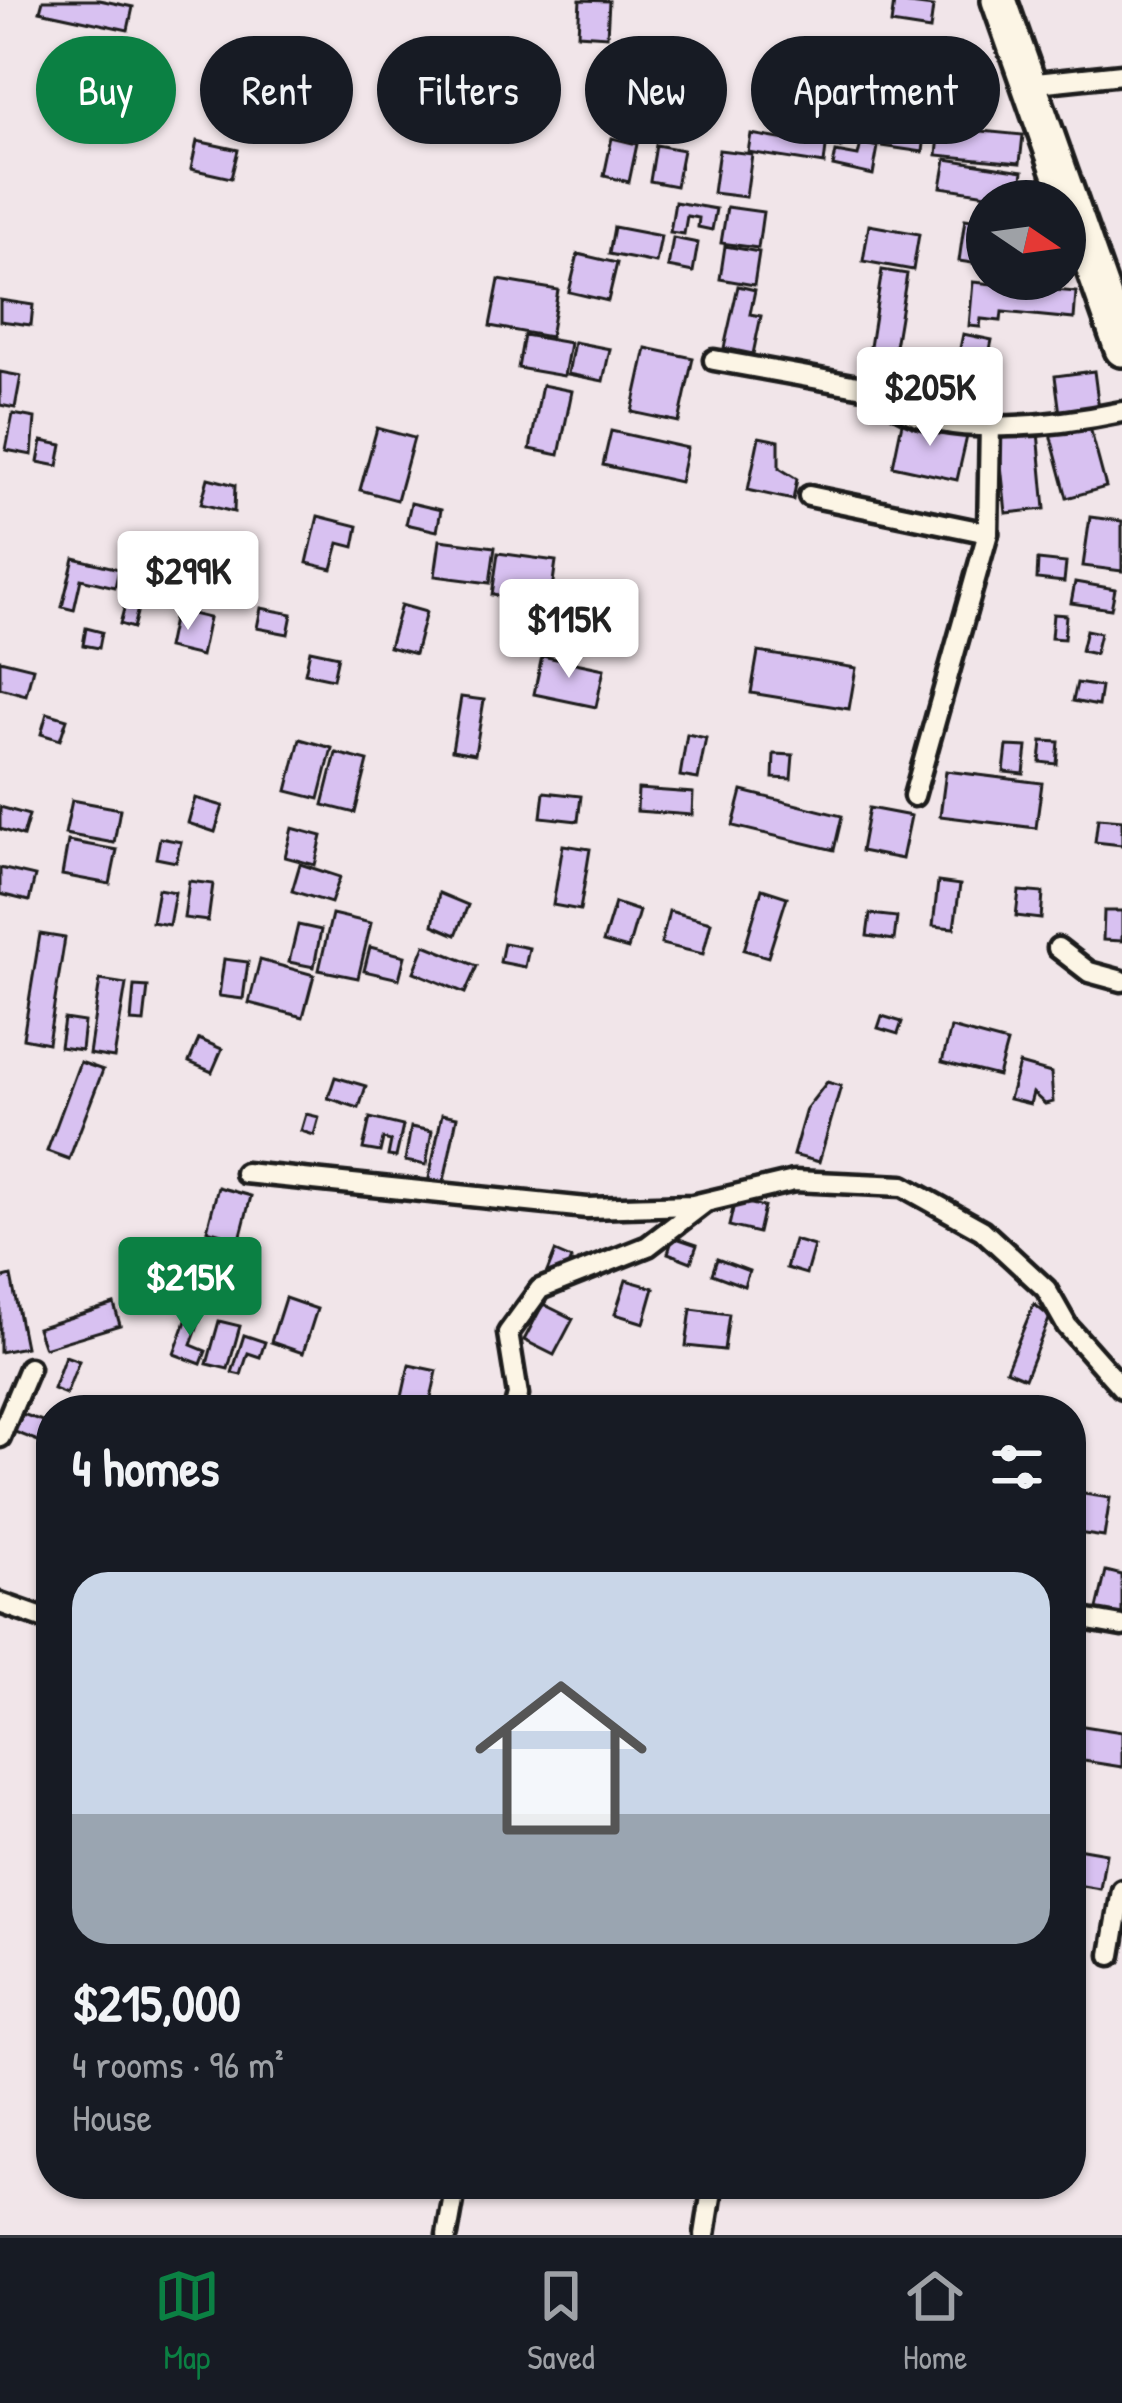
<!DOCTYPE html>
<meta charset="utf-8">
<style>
:root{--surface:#171b24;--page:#242831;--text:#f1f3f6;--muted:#9ea1a6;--line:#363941;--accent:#0b8043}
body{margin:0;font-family:"Patrick Hand",sans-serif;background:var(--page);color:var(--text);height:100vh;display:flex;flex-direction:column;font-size:45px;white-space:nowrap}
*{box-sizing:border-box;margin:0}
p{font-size:39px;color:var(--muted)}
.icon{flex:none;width:66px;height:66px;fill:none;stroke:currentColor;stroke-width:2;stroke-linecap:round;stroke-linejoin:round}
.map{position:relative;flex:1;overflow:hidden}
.sheet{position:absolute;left:36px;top:1395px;width:1050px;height:804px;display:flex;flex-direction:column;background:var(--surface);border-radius:48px;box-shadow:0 3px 9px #0004}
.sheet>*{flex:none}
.banner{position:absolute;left:36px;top:36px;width:1050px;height:108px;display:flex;gap:24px}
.needle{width:78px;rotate:103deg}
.buttons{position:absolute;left:966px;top:180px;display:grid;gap:24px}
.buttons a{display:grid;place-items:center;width:120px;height:120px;border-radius:50%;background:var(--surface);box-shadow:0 3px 9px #0004;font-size:60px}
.price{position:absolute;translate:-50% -102px;padding:0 27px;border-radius:12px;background:#fff;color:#222;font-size:39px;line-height:78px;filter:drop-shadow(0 3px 6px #0008)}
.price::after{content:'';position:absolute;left:50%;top:72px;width:36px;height:27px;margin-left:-18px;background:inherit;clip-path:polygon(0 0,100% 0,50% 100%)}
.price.selected{background:var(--accent);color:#fff}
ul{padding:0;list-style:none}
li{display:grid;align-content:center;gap:24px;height:636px;padding:0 36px}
li span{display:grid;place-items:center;height:372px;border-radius:36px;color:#555}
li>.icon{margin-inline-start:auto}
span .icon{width:216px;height:216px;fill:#fffc;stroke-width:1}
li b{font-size:51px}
h2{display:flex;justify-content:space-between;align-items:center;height:144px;padding:0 36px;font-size:51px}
.chip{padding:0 42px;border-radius:54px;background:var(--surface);box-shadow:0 3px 9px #0004;font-size:42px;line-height:108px}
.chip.selected{background:var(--accent);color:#fff}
.menu{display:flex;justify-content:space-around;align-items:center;height:168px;border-top:3px solid var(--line);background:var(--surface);font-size:33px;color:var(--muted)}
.menu a{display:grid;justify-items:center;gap:6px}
.menu .selected{color:var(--accent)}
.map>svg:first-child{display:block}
</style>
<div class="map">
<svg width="1122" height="2235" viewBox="0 0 1122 2235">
<rect width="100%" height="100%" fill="#f1e5e9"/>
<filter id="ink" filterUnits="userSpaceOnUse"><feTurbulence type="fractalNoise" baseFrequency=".00833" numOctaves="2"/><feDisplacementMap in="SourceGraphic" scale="24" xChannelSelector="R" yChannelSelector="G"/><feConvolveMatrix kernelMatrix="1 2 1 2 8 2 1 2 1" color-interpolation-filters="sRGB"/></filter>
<g filter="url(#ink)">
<g fill="#d8c1f1" stroke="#1c1c1c" stroke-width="3">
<path d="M43 0H99L133 7 128 30 40 11Z"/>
<path d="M580 0 609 1 607 36 578 34Z"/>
<path d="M894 2 933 7 930 30 891 24Z"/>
<path d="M813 110 848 118 841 148 806 140Z"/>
<path d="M885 122 926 127 923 152 882 146Z"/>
<path d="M940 127 1023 135 1020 163 937 155Z"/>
<path d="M751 134 826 147 824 164 748 152Z"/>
<path d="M612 138 637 144 629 182 604 176Z"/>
<path d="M197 141 238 150 231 178 191 169Z"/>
<path d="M861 143 878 147 873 175 833 166 836 152 858 156Z"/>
<path d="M656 145 683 150 676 186 650 181Z"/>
<path d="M719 150 752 154 746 197 713 193Z"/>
<path d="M946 159 1023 171 1019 199 941 187Z"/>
<path d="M675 202 716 209 712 230 698 227 699 218 687 216 684 234 670 232Z"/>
<path d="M727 207 763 212 758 248 721 243Z"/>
<path d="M965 219 985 222 979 264 959 261Z"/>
<path d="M869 225 919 234 913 270 863 261Z"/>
<path d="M614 227 661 236 656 263 609 254Z"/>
<path d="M673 238 698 243 693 272 668 267Z"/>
<path d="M725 246 759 252 754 285 720 279Z"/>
<path d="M578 254 617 263 608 301 569 292Z"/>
<path d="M882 270 907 274 889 383 865 379Z"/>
<path d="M499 280 558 290 550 337 490 326Z"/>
<path d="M973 282 1076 292 1074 319 1002 312 1001 321 981 319 980 327 969 326Z"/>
<path d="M738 286 755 290 750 314 761 316 753 354 724 348Z"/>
<path d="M0 300 33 305 31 325 0 321Z"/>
<path d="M963 334 992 340 977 412 948 406Z"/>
<path d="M524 335 570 343 564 376 518 368Z"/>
<path d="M574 342 610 349 603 381 568 374Z"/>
<path d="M646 348 693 358 679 422 632 412Z"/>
<path d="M914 357 941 363 931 410 903 404Z"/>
<path d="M1094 371 1099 409 1060 414 1055 376Z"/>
<path d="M0 372 21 376 15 408 0 405Z"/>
<path d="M542 385 572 391 559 455 530 449Z"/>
<path d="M13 414 35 418 32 455 6 450Z"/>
<path d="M903 418 968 432 957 480 893 466Z"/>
<path d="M1088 420 1106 487 1067 498 1049 430Z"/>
<path d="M377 428 414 438 397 500 360 490Z"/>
<path d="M611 431 687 448 680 482 603 465Z"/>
<path d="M1038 432 1045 509 1006 513 998 436Z"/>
<path d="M759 437 779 441V468L797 479 793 500 748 490Z"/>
<path d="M42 441 62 445 58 466 38 462Z"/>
<path d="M208 478 235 485 234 512 201 504Z"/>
<path d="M411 503 441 510 437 531 406 524Z"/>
<path d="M318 516 358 526 354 547 339 543 332 569 307 563Z"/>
<path d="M1090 517 1122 521V571L1083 566Z"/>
<path d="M440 540 495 547 490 583 435 576Z"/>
<path d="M498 553 556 561 550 603 492 595Z"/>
<path d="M74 558 119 569 115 587 81 579 74 610 62 607Z"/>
<path d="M1038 560 1066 563 1064 582 1037 579Z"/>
<path d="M134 571 147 574 133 628 120 624Z"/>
<path d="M1075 582 1115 589 1111 609 1071 603Z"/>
<path d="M401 605 426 612 415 654 389 647Z"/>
<path d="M261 608 292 614 288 634 257 628Z"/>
<path d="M175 610 209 618 201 656 167 648Z"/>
<path d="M1053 614 1066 615 1064 639 1051 638Z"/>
<path d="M86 628 102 632 99 648 83 645Z"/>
<path d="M1086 630 1100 633 1095 654 1081 651Z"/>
<path d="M310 650 338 656 333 679 305 673Z"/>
<path d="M758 652 856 668 849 709 751 693Z"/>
<path d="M542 656 604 669 596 707 534 694Z"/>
<path d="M0 660 33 668 26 695 0 688Z"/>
<path d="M1077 683 1101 687 1098 706 1073 701Z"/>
<path d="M461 697 484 700 475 754 452 750Z"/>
<path d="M47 713 67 719 60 740 41 734Z"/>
<path d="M687 734 706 738 698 779 680 776Z"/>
<path d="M300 739 332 748 319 799 287 791Z"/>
<path d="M1042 741 1059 742 1057 764 1040 762Z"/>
<path d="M1007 746 1027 747 1024 774 1004 772Z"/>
<path d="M336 753 368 761 355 813 323 805Z"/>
<path d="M774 754 793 755 791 779 773 778Z"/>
<path d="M946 771 1042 783 1036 828 940 816Z"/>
<path d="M638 789 693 793 692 815 637 811Z"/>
<path d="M742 791 842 816 834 850 733 826Z"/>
<path d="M544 792 581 796 578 821 541 817Z"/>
<path d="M195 798 223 806 215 832 188 823Z"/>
<path d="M72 800 120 809 114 843 65 834Z"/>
<path d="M0 807 29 815 23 836 0 829Z"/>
<path d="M869 808 911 816 902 859 861 851Z"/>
<path d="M1098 818 1122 820V845L1095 842Z"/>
<path d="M292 828 322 836 315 865 285 857Z"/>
<path d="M160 838 181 842 176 862 156 858Z"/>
<path d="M68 841 117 850 110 884 62 875Z"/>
<path d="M563 845 590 849 580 910 553 905Z"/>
<path d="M300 864 340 877 331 903 292 891Z"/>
<path d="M0 868 35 876 29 901 0 894Z"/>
<path d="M189 881 213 884 208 921 184 918Z"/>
<path d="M938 882 960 885 954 928 933 926Z"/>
<path d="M158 889 175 892 169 925 152 922Z"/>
<path d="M762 889 787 897 768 957 744 950Z"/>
<path d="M1019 891 1043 893 1041 919 1016 916Z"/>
<path d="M439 893 468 905 456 935 433 925Z"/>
<path d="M615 903 639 911 628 949 603 942Z"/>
<path d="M669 911 711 922 703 954 661 944Z"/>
<path d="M1104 911H1122V941L1103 940Z"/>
<path d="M332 914 371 923 358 978 319 970Z"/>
<path d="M870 914 897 917 894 940 867 936Z"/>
<path d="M298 925 321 930 314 967 289 962Z"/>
<path d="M40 934 65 938 48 1043 23 1038Z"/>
<path d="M504 943 529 948 525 967 500 962Z"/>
<path d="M425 945 477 966 465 993 414 972Z"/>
<path d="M370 947 405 956 399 979 364 971Z"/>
<path d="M224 959 248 962 243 999 219 996Z"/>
<path d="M260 960 314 975 303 1017 249 1003Z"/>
<path d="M100 980 126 984 114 1058 89 1054Z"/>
<path d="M134 986 148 987 144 1022 131 1021Z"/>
<path d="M882 1016 902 1022 898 1034 878 1028Z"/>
<path d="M64 1019 84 1022 81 1050 60 1047Z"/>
<path d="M951 1028 1007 1043 998 1076 942 1062Z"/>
<path d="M199 1039 222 1049 212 1072 189 1062Z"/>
<path d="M80 1062 103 1070 69 1159 47 1151Z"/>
<path d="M1019 1064 1051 1073 1053 1102 1045 1104 1033 1093 1030 1104 1009 1099Z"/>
<path d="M335 1077 366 1086 359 1108 328 1098Z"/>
<path d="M827 1082 841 1086 819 1162 793 1155 806 1109Z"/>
<path d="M306 1114 319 1117 314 1135 301 1131Z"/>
<path d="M442 1114 457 1117 443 1186 428 1183Z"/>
<path d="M370 1118 403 1126 396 1157 388 1156 391 1141 383 1139 380 1152 363 1149Z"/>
<path d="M411 1127 432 1131 426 1165 405 1161Z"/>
<path d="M218 1187 251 1196 240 1239 207 1230Z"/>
<path d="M735 1200 764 1207 758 1233 729 1226Z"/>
<path d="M673 1237 697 1245 691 1262 668 1253Z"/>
<path d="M794 1240 814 1246 806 1274 786 1268Z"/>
<path d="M555 1252 571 1259 563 1279 547 1272Z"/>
<path d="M717 1259 749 1271 744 1286 712 1274Z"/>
<path d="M11 1276 25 1347 0 1352V1279Z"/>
<path d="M626 1280 654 1288 644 1323 615 1314Z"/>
<path d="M285 1298 317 1309 303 1353 271 1342Z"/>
<path d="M114 1304 120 1325 44 1348 37 1328Z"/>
<path d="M543 1304 573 1319 554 1355 524 1340Z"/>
<path d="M1034 1304 1050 1317 1025 1378 1006 1370Z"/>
<path d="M191 1307 203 1312 191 1345 206 1351 201 1364 174 1354Z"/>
<path d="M691 1309 729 1314 724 1350 686 1346Z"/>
<path d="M219 1321 240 1326 228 1369 207 1364Z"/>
<path d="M244 1335 265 1342 260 1357 248 1353 241 1375 232 1373Z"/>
<path d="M65 1356 79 1361 66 1394 53 1389Z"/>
<path d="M409 1365 437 1371 430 1403 402 1397Z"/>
<path d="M14 1411 51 1424V1446L7 1429Z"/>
<path d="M1071 1492 1110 1498 1104 1537 1071 1532Z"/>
<path d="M1106 1571 1122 1575V1619L1096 1613Z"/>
<path d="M1071 1724 1122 1732V1767L1071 1759Z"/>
<path d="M1071 1847 1106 1853 1100 1889 1071 1884Z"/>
</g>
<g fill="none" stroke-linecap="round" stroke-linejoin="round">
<defs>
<g id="street">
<path d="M1027 84 1122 74"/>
<path d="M714 360 880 390C888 394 892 403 900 408 953 439 1065 424 1122 412"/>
<path d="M809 496 988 533"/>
<path d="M914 796 988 533 990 424"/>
<path d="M1058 948 1089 972 1122 981"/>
<path d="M245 1173 587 1208 693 1205 794 1181 903 1186 982 1230 1046 1289 1067 1326 1122 1388"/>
<path d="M514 1410 518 1395 508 1333 540 1289 648 1246 703 1204"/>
<path d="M0 1437 29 1368"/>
<path d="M0 1603 51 1621"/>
<path d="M1071 1617 1122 1626"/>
<path d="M1111 1955 1122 1890"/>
<path d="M447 2235 456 2184"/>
<path d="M705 2235 713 2184"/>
</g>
<path id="highway" d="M999 0 1122 349"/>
</defs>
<use href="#street" stroke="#1c1c1c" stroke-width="27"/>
<use href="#highway" stroke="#1c1c1c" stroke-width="42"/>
<use href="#street" stroke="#fcf5e5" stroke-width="18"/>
<use href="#highway" stroke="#fcf5e5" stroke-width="33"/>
</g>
</g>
</svg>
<div class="buttons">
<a><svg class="needle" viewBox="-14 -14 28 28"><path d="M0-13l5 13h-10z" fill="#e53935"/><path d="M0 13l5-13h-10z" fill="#9ea1a6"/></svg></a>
</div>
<b class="price" style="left:930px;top:449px">$205K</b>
<b class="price" style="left:188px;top:633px">$299K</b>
<b class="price" style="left:569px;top:681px">$115K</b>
<b class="price selected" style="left:190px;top:1339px">$215K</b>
<div class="banner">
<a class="chip selected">Buy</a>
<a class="chip">Rent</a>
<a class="chip">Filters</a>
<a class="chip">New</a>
<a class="chip">Apartment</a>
</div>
<section class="sheet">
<h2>4 homes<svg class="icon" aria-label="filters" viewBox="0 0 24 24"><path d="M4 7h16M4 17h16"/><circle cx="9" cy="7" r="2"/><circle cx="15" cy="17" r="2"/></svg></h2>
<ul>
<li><span style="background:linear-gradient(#c9d6e8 65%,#9aa5b1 0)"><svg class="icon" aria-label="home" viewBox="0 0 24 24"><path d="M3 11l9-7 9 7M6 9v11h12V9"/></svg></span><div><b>$215,000</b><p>4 rooms · 96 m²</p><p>House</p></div></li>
</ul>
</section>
</div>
<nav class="menu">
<a class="selected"><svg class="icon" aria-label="map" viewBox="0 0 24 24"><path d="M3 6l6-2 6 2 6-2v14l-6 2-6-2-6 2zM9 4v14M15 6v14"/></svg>Map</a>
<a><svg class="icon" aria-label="saved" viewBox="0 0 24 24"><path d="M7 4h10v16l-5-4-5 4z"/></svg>Saved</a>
<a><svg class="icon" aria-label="home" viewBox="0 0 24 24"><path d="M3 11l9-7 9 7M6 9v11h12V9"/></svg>Home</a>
</nav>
